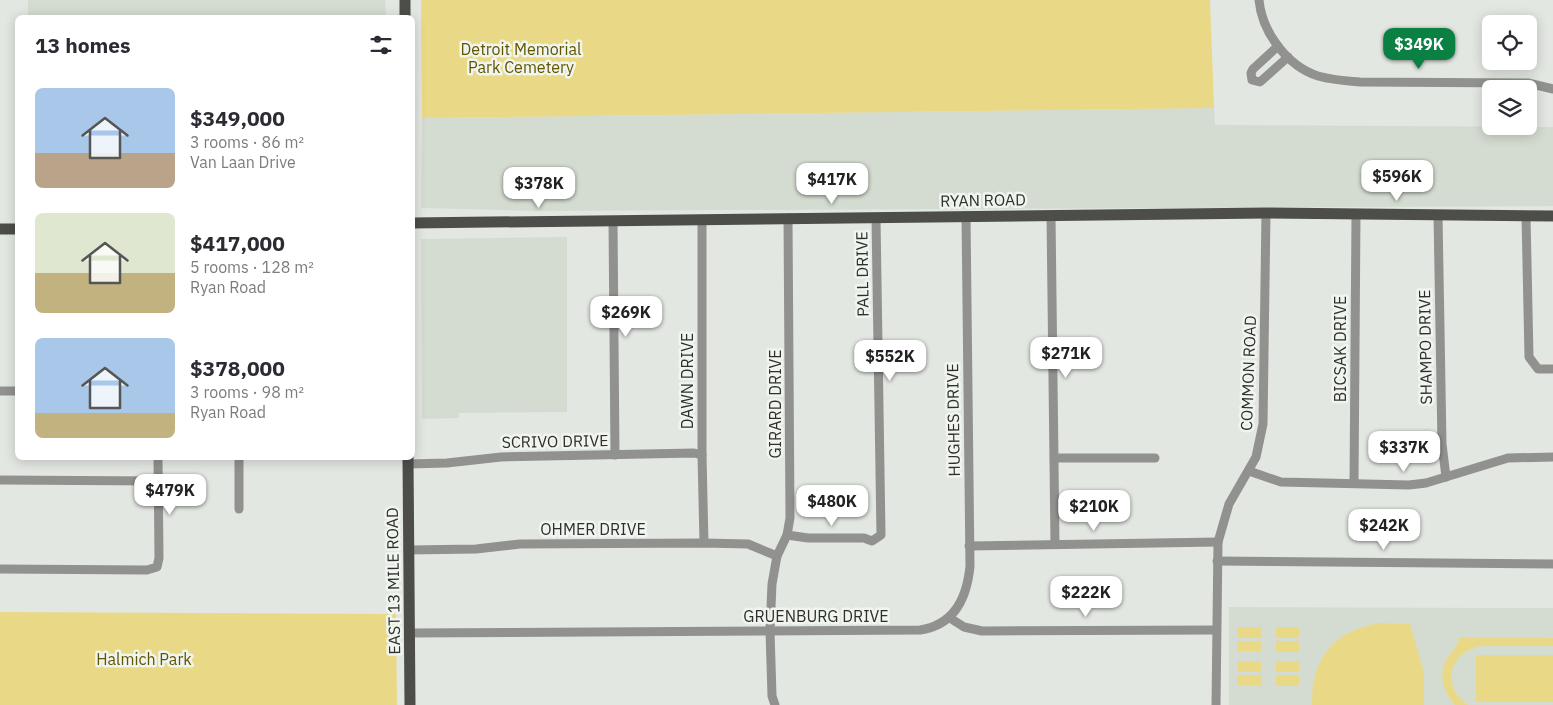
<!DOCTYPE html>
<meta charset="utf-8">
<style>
:root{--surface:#fff;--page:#f7f7f7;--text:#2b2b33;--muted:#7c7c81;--accent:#0b8043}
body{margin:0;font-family:"IBM Plex Sans",sans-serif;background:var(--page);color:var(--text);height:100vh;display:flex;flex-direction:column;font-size:19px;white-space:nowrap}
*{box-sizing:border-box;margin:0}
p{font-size:16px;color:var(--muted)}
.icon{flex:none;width:28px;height:28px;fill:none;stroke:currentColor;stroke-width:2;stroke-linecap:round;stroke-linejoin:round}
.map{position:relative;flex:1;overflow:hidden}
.sheet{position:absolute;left:15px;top:15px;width:400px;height:445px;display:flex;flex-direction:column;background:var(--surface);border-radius:8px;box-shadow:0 2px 12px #0003}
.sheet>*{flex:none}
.buttons{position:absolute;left:1482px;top:15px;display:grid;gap:10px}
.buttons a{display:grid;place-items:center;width:55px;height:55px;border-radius:8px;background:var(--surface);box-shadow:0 2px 12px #0003;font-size:25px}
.price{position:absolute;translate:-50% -42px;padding:0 11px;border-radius:10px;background:#fff;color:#222;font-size:16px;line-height:32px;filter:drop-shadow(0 1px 2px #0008)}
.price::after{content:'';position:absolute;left:50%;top:30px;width:15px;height:11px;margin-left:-8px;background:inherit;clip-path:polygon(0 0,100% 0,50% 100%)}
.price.current{background:var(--accent);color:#fff}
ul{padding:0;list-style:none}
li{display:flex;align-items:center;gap:15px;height:125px;padding:0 20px}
li span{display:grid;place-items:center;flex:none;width:140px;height:100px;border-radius:8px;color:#555}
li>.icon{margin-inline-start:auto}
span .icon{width:60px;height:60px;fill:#fffc;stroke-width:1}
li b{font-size:21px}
h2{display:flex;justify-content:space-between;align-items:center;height:60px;padding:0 20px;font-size:21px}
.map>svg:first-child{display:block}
</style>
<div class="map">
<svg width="1553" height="705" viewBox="0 0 1553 705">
<rect width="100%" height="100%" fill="#e3e7e2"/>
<g fill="#d4dcd1">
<path d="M28 0H385L386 17H28Z"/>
<path d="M1214 108 1215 125 1553 127V206L534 211 421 208 422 118Z"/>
<path d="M567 237V412L459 413V418L422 419 421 239Z"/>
<path d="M1229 607 1553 608V705H1229Z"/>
</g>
<g fill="#e9d987">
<path d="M421 0H1210L1214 108 422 118Z"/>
<path d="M0 612 396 614 397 705H0Z"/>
<path d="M1380 623 1410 624 1424 673V705H1312C1311 658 1333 631 1380 623Z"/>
<rect x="1238" y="627" width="23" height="11"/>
<rect x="1276" y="627" width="23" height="11"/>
<path d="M1459 637 1553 638V646H1480C1448 654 1441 686 1468 705H1455C1443 692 1437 673 1448 657 1453 649 1458 647 1459 637Z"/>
<rect x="1238" y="641" width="23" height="10"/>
<rect x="1276" y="641" width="23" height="11"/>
<rect x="1476" y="655" width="77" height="47"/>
<rect x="1238" y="661" width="23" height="11"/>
<rect x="1276" y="661" width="23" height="11"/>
<rect x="1238" y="675" width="23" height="10"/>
<rect x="1276" y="675" width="23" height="11"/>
</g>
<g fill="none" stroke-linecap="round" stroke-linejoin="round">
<g stroke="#91928f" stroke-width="9">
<path d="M1259 0C1262 32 1287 66 1318 76 1332 80 1346 81 1360 82L1528 83 1553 89"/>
<path d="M1278 46 1253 69 1251 73 1252 80 1260 82 1288 57"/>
<path d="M1051 215 1055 544"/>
<path d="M1438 215 1442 444 1446 477"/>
<path d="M1526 216 1529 357 1538 369H1553"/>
<path d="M702 220V455L704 543"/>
<path d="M613 221 615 455"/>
<path d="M0 391H18"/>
<path d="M239 458V509"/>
<path d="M1055 458H1155"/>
<path d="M408 464 447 463 501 457 694 453 702 455"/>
<path d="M1249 471 1281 482 1409 485 1426 483 1508 458 1553 457"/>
<path d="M0 480 158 481"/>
<path d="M1354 483 1356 214"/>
<path d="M787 535 808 538H864L872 541 881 535 876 218"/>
<path d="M969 546 1218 542"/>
<path d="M408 550 476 549 520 544 704 543 748 544 777 556"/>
<path d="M1217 561 1553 564"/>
<path d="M0 569 147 570 157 567 159 558 158 458"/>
<path d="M950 618 964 627 982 631 1216 630"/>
<path d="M410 633 920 630C954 625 967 598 970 566L966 216"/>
<path d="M775 705 772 696 770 631 772 584 777 556 787 535 790 518 788 218"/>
<path d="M1216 705 1218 542 1229 504 1256 457 1263 424 1266 213"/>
</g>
<g stroke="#4d4e4a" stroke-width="11">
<path d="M405 0V18"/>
<path d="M412 223 1266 213 1553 216"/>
<path d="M0 229H18"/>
<path d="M408 458 410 705"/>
</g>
</g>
<g text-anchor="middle" stroke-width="5" stroke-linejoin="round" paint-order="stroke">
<g font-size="16" fill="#625500" stroke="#f0f5ef">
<text x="521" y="55">Detroit Memorial<tspan x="521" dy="18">Park Cemetery</tspan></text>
<text x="144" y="665">Halmich Park</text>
</g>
<g font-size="16" fill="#2f302e" stroke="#f0f5ef">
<text transform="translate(983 200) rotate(-1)" y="6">RYAN ROAD</text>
<text transform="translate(862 274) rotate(-91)" y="6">PALL DRIVE</text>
<text transform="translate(1425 347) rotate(-91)" y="6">SHAMPO DRIVE</text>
<text transform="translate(1340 349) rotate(-90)" y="6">BICSAK DRIVE</text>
<text transform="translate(1248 373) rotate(-88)" y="6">COMMON ROAD</text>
<text transform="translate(687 381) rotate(-90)" y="6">DAWN DRIVE</text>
<text transform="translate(775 404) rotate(-90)" y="6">GIRARD DRIVE</text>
<text transform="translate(953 420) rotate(-91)" y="6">HUGHES DRIVE</text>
<text transform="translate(555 441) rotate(-1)" y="6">SCRIVO DRIVE</text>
<text x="593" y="535">OHMER DRIVE</text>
<text transform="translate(393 581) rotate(-91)" y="6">EAST 13 MILE ROAD</text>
<text x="816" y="622">GRUENBURG DRIVE</text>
</g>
</g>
</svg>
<div class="buttons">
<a><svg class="icon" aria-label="locate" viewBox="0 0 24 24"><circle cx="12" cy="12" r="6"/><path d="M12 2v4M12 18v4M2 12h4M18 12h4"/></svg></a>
<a><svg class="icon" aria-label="layers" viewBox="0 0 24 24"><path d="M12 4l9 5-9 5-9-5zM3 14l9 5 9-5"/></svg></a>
</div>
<b class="price current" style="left:1419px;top:70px">$349K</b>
<b class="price" style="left:1397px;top:202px">$596K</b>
<b class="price" style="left:832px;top:205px">$417K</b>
<b class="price" style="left:539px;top:209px">$378K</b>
<b class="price" style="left:626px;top:338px">$269K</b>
<b class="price" style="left:1066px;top:379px">$271K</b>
<b class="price" style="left:890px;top:382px">$552K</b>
<b class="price" style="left:1404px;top:473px">$337K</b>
<b class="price" style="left:170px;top:516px">$479K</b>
<b class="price" style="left:832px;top:527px">$480K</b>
<b class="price" style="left:1094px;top:532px">$210K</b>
<b class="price" style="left:1384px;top:551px">$242K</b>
<b class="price" style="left:1086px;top:618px">$222K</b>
<section class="sheet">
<h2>13 homes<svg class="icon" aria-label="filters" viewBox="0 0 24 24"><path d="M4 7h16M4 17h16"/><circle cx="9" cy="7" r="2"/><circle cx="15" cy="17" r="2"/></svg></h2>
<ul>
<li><span style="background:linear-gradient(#a9c7e8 65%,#b9a48a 0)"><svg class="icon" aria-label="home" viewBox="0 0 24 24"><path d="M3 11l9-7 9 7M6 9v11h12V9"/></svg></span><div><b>$349,000</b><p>3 rooms · 86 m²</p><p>Van Laan Drive</p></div></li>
<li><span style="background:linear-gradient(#dfe7d0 60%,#c2b280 0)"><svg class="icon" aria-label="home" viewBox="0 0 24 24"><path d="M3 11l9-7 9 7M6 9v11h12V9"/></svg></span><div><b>$417,000</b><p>5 rooms · 128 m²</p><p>Ryan Road</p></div></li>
<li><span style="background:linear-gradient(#a9c7e8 75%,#c2b280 0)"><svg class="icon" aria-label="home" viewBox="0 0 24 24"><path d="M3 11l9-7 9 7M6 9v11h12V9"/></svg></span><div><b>$378,000</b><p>3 rooms · 98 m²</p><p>Ryan Road</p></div></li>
</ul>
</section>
</div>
